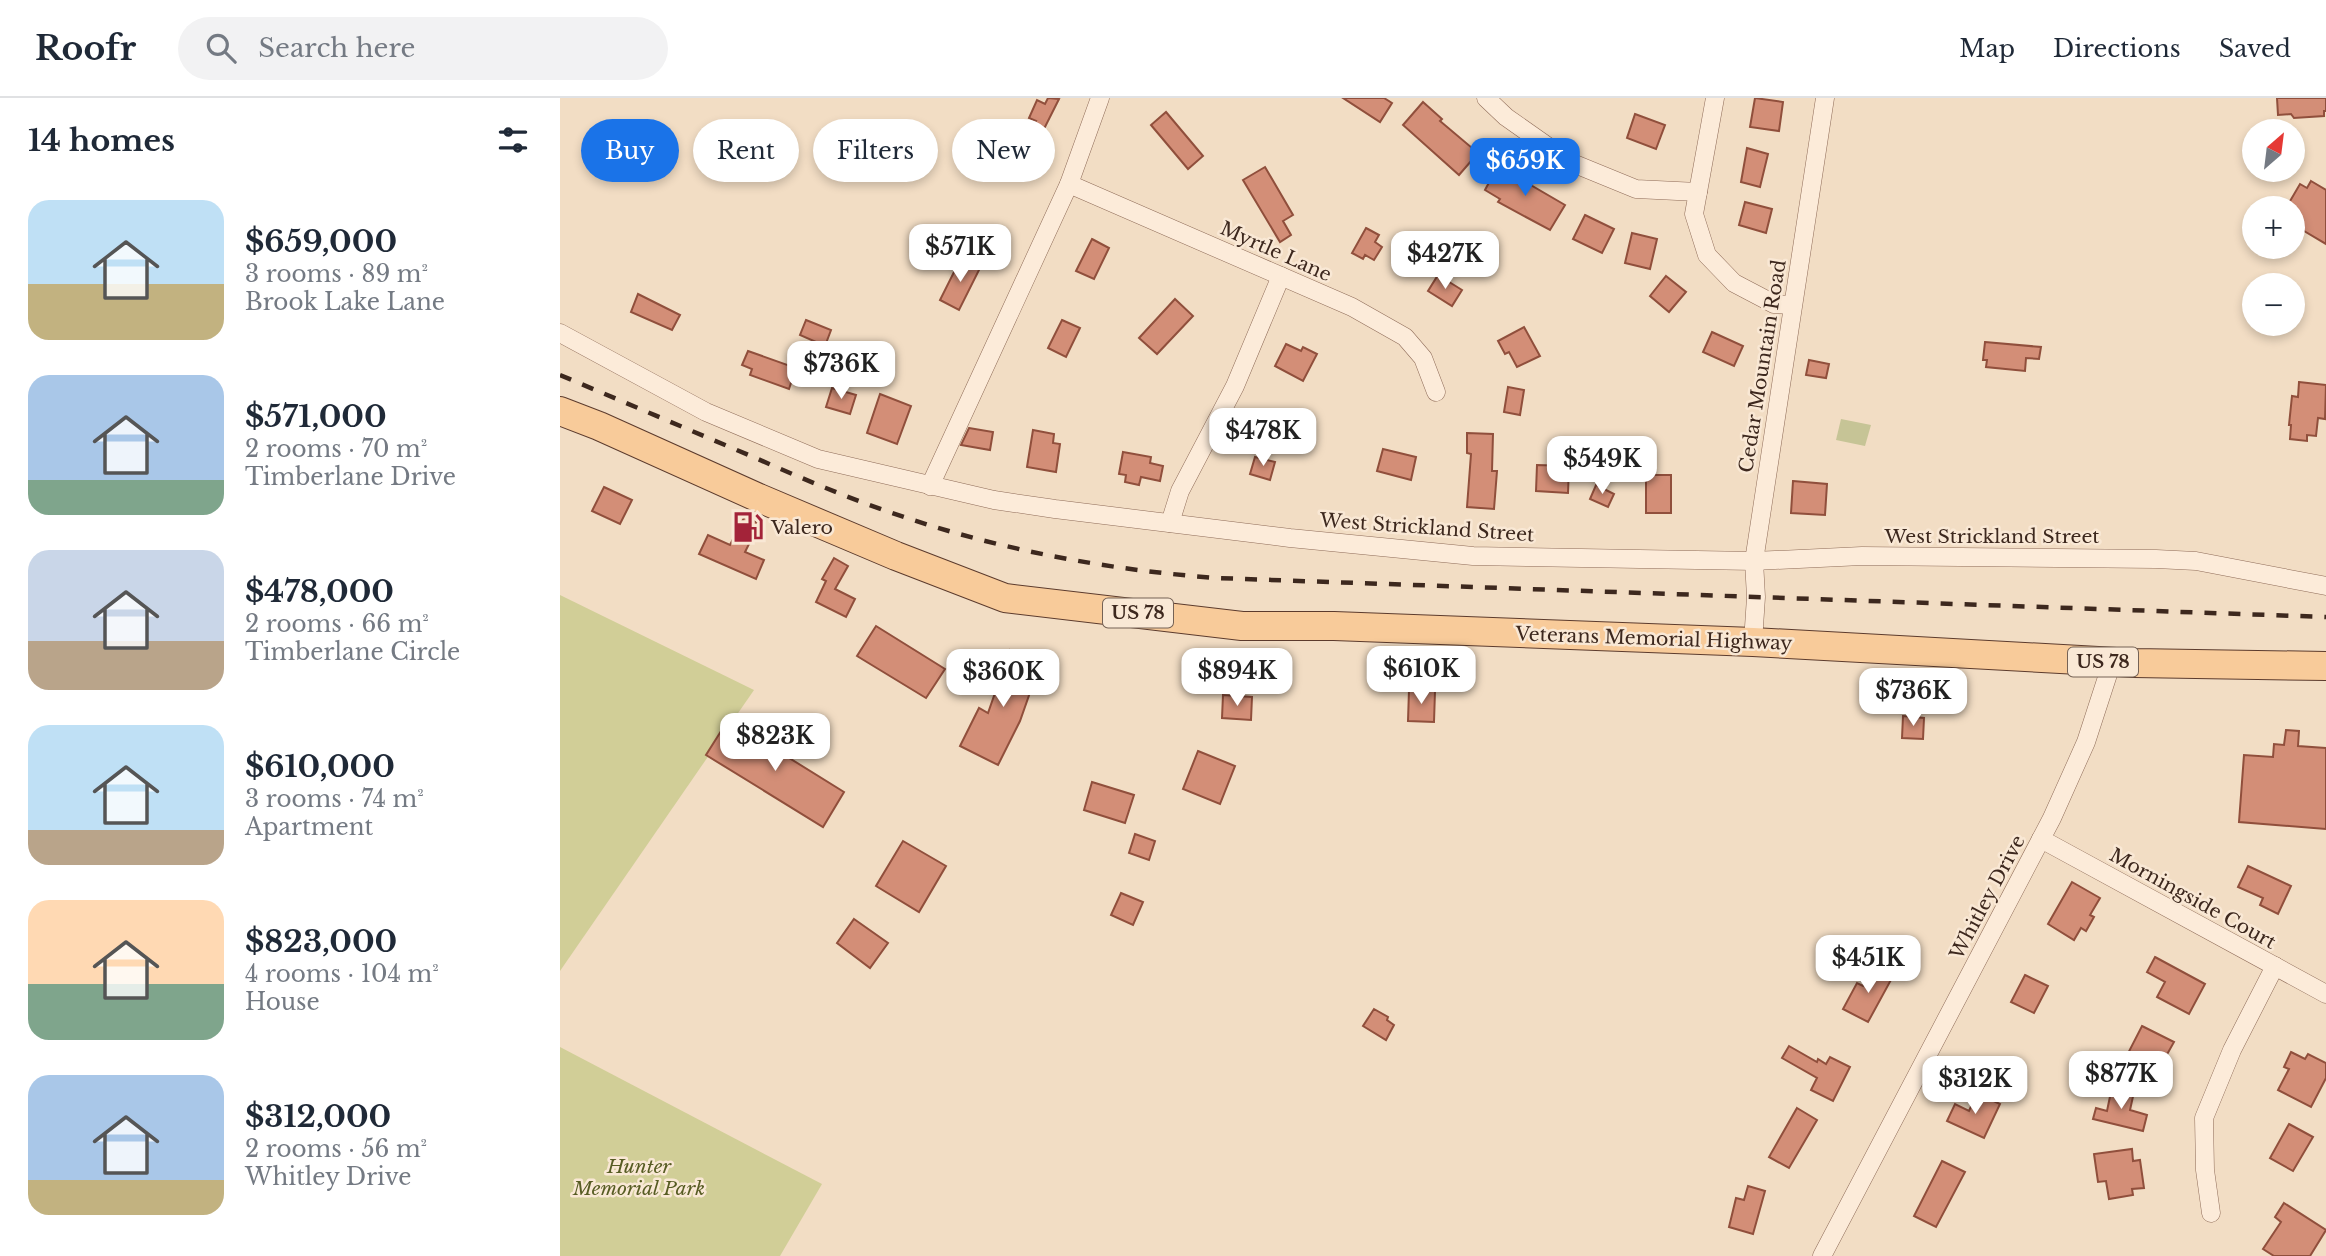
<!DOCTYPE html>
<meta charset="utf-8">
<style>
:root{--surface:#fff;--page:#f2f2f3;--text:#1f2937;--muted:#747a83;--line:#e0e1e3;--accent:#1a73e8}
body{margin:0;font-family:"Libre Baskerville",serif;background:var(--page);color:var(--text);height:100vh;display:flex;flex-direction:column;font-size:26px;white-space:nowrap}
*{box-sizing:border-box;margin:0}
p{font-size:23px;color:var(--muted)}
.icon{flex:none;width:38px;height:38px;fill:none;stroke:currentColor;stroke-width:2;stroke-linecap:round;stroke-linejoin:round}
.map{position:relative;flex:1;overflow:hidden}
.panel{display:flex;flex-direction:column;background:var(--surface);width:560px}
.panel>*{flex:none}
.top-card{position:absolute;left:21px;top:21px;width:665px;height:63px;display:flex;gap:14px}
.needle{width:46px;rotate:28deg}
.fabs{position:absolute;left:1682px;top:21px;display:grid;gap:14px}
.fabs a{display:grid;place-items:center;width:63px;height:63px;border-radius:50%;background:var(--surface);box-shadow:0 4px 10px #0003;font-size:35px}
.price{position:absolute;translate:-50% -60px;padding:0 16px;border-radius:14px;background:#fff;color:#222;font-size:23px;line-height:46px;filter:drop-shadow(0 2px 4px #0008)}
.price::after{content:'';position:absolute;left:50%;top:42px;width:21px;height:16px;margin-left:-10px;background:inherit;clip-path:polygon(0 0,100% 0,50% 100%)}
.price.current{background:var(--accent);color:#fff}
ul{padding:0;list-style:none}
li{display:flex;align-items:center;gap:21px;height:175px;padding:0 28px}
li span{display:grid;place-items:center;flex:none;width:196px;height:140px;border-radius:21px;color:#555}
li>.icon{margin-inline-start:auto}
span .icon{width:84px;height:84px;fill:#fffc;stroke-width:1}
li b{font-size:30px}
h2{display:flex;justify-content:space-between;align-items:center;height:84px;padding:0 28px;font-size:30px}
.tag{padding:0 24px;border-radius:32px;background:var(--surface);box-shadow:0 4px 10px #0003;font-size:24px;line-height:63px}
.tag.current{background:var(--accent);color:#fff}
header{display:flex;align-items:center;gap:42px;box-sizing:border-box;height:98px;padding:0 35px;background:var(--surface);border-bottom:2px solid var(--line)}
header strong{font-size:33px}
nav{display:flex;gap:38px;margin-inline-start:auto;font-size:24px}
.search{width:490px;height:63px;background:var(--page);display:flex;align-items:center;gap:18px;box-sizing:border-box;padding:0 24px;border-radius:38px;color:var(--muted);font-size:26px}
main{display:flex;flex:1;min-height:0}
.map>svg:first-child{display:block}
</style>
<header>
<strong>Roofr</strong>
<div class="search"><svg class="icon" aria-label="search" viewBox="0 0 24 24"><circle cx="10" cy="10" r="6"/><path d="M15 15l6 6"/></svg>Search here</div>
<nav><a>Map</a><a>Directions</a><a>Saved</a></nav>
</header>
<main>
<section class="panel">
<h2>14 homes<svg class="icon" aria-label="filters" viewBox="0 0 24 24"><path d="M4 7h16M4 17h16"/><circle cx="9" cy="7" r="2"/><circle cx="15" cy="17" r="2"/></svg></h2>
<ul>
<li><span style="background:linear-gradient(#bfe0f5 60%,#c2b280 0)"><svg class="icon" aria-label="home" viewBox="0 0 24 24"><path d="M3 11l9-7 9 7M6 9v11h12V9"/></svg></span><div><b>$659,000</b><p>3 rooms · 89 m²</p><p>Brook Lake Lane</p></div></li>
<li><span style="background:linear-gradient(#a9c7e8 75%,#7fa58c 0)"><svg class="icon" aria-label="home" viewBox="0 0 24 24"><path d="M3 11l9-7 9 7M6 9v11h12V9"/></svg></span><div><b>$571,000</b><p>2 rooms · 70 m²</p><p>Timberlane Drive</p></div></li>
<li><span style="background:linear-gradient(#c9d6e8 65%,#b9a48a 0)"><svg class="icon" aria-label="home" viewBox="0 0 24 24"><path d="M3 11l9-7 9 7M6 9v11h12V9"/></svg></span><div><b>$478,000</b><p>2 rooms · 66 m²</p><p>Timberlane Circle</p></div></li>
<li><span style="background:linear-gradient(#bfe0f5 75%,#b9a48a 0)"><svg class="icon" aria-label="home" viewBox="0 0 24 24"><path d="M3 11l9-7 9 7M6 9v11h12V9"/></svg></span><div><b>$610,000</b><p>3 rooms · 74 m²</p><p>Apartment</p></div></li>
<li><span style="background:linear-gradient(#ffd9b3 60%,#7fa58c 0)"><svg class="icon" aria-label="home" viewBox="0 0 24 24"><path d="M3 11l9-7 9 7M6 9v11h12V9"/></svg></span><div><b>$823,000</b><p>4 rooms · 104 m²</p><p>House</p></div></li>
<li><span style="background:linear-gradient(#a9c7e8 75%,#c2b280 0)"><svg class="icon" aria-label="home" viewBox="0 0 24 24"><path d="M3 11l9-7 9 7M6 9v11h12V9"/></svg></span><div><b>$312,000</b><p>2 rooms · 56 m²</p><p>Whitley Drive</p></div></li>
</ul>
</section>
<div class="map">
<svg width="1766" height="1158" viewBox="0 0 1766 1158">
<rect width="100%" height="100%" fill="#f2ddc4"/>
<g fill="#d1ce97">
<path d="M0 497 194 592 0 873Z"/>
<path d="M0 949 262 1086 220 1158H0Z"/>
</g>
<path fill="#c6c496" d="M1281 321 1311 327 1305 348 1276 342Z"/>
<g fill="#d38e77" stroke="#904f3c" stroke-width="2">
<path d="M488 0 499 1 484 31 474 26 476 23 469 20 477 2 485 6Z"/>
<path d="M783 0H824L832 5 820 24Z"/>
<path d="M1195 0 1223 4 1219 33 1190 29Z"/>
<path d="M1717 0H1766V13H1764V18L1734 20 1731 16 1718 17Z"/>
<path d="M863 4 882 21 880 23 918 55 899 77 843 27Z"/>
<path d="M606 14 643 58 628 71 591 27Z"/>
<path d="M1075 16 1105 27 1096 51 1067 40Z"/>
<path d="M1187 50 1208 56 1200 89 1181 84Z"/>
<path d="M938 68 1005 107 990 132 938 104 940 101 925 92Z"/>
<path d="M705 69 733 117 723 123 731 137 720 144 683 82Z"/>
<path d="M1751 83 1766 92V146L1739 130 1743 123 1732 117V110H1726L1740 86 1747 90Z"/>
<path d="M1185 104 1212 111 1206 135 1179 127Z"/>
<path d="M1025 117 1054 131 1042 155 1013 141Z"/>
<path d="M806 130 819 137 815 144 822 149 814 162 805 157 803 161 792 155Z"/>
<path d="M1072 135 1097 141 1090 171 1065 165Z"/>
<path d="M532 141 549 150 534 181 516 173Z"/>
<path d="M401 160 420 170 399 212 380 202Z"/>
<path d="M878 177 902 192 892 208 868 193Z"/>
<path d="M1106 178 1126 194 1109 214 1090 198Z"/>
<path d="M78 196 120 217 112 232 71 214Z"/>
<path d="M615 201 633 218 597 256 579 240Z"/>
<path d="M246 222 271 232 265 248 240 237Z"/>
<path d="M502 222 520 230 506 259 488 250Z"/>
<path d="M964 229 980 258 957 269 949 254 945 256 938 243Z"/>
<path d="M1152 234 1183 248 1174 268 1143 254Z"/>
<path d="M1425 244 1481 249 1479 261 1466 260 1465 273 1426 269 1427 262H1423Z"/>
<path d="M726 246 741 253 743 249 757 256 743 283 715 268Z"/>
<path d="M188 253 236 270 229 291 190 277 192 271 182 267Z"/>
<path d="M1249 262 1269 266 1266 280 1246 277Z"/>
<path d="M1739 284 1766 287 1765 321 1758 320 1756 338 1747 337V343L1730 341 1731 327H1729L1732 298 1738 299Z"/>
<path d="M948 289 964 292 960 317 944 314Z"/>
<path d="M272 290 296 297 290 316 266 309Z"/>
<path d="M320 296 351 308 337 346 307 335Z"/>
<path d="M409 330 433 334 430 352 401 347Z"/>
<path d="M473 332 494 336 493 345 500 346 496 374 467 369Z"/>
<path d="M907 335 933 336 932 373H937L934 411 907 409 911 356 907 355Z"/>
<path d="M823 351 856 359 851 382 817 373Z"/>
<path d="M563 354 591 359 590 365 603 368 600 383 581 379 579 387 565 384 566 377 559 376Z"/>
<path d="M695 359 715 364 710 382 690 376Z"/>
<path d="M977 367 1009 368 1008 395 976 393Z"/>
<rect x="1086" y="377" width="25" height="38"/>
<path d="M1233 383 1267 386 1265 417 1231 415Z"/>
<path d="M1036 387 1054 396 1048 409 1030 401Z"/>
<path d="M44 389 72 402 60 426 32 413Z"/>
<path d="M185 418 199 426 185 454 204 462 196 481 139 456 148 437 170 447Z"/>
<path d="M274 460 288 468 275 491 295 501 286 519 256 504 266 483 262 481Z"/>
<path d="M316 528 385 571 366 600 297 558Z"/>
<path d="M450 552 481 563 460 623 438 667 400 648 419 610 428 615Z"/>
<path d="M849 592 875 593 874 624 848 623Z"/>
<path d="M663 597 692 599 691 622 662 620Z"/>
<path d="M1343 618 1364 620 1363 641 1342 640Z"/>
<path d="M168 622 284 694 263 729 146 657Z"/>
<path d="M1726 632 1739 633 1738 648 1766 650V731L1679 724 1684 657 1713 659 1714 646 1724 647Z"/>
<path d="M638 653 675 668 660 706 623 691Z"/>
<path d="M532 684 574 697 565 725 524 712Z"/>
<path d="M575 736 595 743 589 762 569 755Z"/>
<path d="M343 743 386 768 359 814 316 788Z"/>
<path d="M1688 768 1731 788 1718 816 1700 807 1703 800 1678 789Z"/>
<path d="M1512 784 1540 800 1530 817 1534 819 1526 833 1521 830 1514 842 1488 826Z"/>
<path d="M561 795 583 804 573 827 551 817Z"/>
<path d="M294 821 328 845 310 870 277 845Z"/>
<path d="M1595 859 1645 886 1629 916 1597 899 1605 884 1587 874Z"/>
<path d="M1312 870 1332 880 1308 924 1283 911 1297 885 1303 888Z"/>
<path d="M1465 877 1488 888 1474 915 1451 904Z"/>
<path d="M814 911 828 919 827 922 834 927 826 942 803 928Z"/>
<path d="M1582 928 1614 944 1605 960 1596 956 1585 979 1562 967Z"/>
<path d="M1229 948 1257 964 1258 961 1266 966 1270 959 1290 969 1273 1003 1251 992 1257 980 1222 960Z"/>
<path d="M1731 954 1745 961 1748 956 1766 965V980L1751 1009 1718 992 1729 971 1724 969Z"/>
<path d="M1552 989 1574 994 1570 1012 1587 1017 1583 1033 1533 1021 1536 1010 1547 1013Z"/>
<path d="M1417 995 1440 1006 1424 1040 1387 1023 1395 1006 1409 1013Z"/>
<path d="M1237 1010 1257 1022 1229 1070 1209 1059Z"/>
<path d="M1729 1026 1753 1039 1733 1073 1710 1060Z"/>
<path d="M1572 1051 1573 1063 1580 1062 1584 1090 1572 1091 1573 1097 1549 1101 1546 1083 1538 1084 1534 1056Z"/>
<path d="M1382 1063 1405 1074 1376 1129 1354 1118Z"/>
<path d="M1188 1088 1205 1093 1193 1136 1169 1129 1176 1100 1184 1102Z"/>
<path d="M1724 1105 1766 1132 1750 1158H1714L1703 1151 1721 1124 1715 1119Z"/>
</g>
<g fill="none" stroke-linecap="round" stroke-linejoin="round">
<defs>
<g id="minor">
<path d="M926 0 946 19 1010 64 1076 91 1138 94"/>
<path d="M1155 0 1134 116 1147 157 1174 185 1214 206 1232 207"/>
<path d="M509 86 792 209 845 239 863 260 876 294"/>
<path d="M0 235 146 314 258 361 434 402 495 411 730 440 913 458 1194 463 1302 458 1596 461 1636 463 1766 488"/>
<path d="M370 388 509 86 540 0"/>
<path d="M610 425 620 393 675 288 721 178"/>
<path d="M1193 544 1196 499 1194 463 1265 0"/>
<path d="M1481 741 1766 896"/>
<path d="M1651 1115 1645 1072 1644 1020 1672 952 1715 868"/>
<path d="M1262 1158 1492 720 1526 644 1552 564"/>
</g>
<path id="primary" d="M0 313 39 328 199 400 336 458 445 500 682 528H774L1193 544 1574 565 1766 568"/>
</defs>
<use href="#minor" stroke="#8f6c59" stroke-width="19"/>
<use href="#primary" stroke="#5c3b2d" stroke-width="30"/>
<use href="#minor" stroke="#fcebd9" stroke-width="18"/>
<use href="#primary" stroke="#f8cb9a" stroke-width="28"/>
<path stroke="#3d281e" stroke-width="4.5" stroke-dasharray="12 12" stroke-linecap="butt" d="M0 277C64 304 127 331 191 358 241 380 292 402 344 419 445 453 551 472 656 480L1766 519"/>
</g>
<defs>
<symbol id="fuel-bare" viewBox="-9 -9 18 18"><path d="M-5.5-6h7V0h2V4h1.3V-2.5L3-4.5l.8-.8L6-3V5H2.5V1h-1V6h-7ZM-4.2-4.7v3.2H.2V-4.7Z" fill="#a32339" stroke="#f9e8d5" stroke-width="2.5" paint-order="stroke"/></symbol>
</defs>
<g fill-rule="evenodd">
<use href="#fuel-bare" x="166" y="407" width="44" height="44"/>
</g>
<g text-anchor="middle" stroke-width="5" stroke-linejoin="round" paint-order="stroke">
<g fill="#f9e8d5" stroke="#756255" stroke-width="2">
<rect x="543" y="500.5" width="70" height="29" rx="5"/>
<rect x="1508" y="549.5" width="70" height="29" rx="5"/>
</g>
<g font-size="18" font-weight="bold" fill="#3d281e">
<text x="578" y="521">US 78</text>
<text x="1543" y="570">US 78</text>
</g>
<g font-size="19" fill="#3d281e" stroke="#f9e8d5">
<text transform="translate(716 153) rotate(24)" y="7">Myrtle Lane</text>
<text transform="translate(1202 268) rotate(-81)" y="7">Cedar Mountain Road</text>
<text transform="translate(867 429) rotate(4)" y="7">West Strickland Street</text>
<text x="1432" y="445">West Strickland Street</text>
<text transform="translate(1094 540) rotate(2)" y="7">Veterans Memorial Highway</text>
<text transform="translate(1427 799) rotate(-62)" y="7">Whitley Drive</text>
<text transform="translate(1633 800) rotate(29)" y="7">Morningside Court</text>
</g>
<g font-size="19" fill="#3d281e" stroke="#f9e8d5" text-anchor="start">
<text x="211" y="436">Valero</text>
</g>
<g font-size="19" font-style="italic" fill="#575c23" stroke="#f9e8d5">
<text x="79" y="1075">Hunter<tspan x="79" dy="22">Memorial Park</tspan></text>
</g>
</g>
</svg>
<div class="fabs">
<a><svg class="needle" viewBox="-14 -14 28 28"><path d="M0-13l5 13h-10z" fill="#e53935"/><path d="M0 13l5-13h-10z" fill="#747a83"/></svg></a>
<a>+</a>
<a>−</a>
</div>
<b class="price current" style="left:965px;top:100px">$659K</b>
<b class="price" style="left:400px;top:186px">$571K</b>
<b class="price" style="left:885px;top:193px">$427K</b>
<b class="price" style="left:281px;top:303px">$736K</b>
<b class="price" style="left:703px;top:370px">$478K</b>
<b class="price" style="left:1042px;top:398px">$549K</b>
<b class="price" style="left:861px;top:608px">$610K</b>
<b class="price" style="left:677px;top:610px">$894K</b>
<b class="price" style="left:443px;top:611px">$360K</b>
<b class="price" style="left:1353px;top:630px">$736K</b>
<b class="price" style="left:215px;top:675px">$823K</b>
<b class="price" style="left:1308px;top:897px">$451K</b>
<b class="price" style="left:1561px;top:1013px">$877K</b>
<b class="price" style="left:1415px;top:1018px">$312K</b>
<div class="top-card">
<a class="tag current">Buy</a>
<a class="tag">Rent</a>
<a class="tag">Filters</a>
<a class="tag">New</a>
</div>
</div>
</main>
